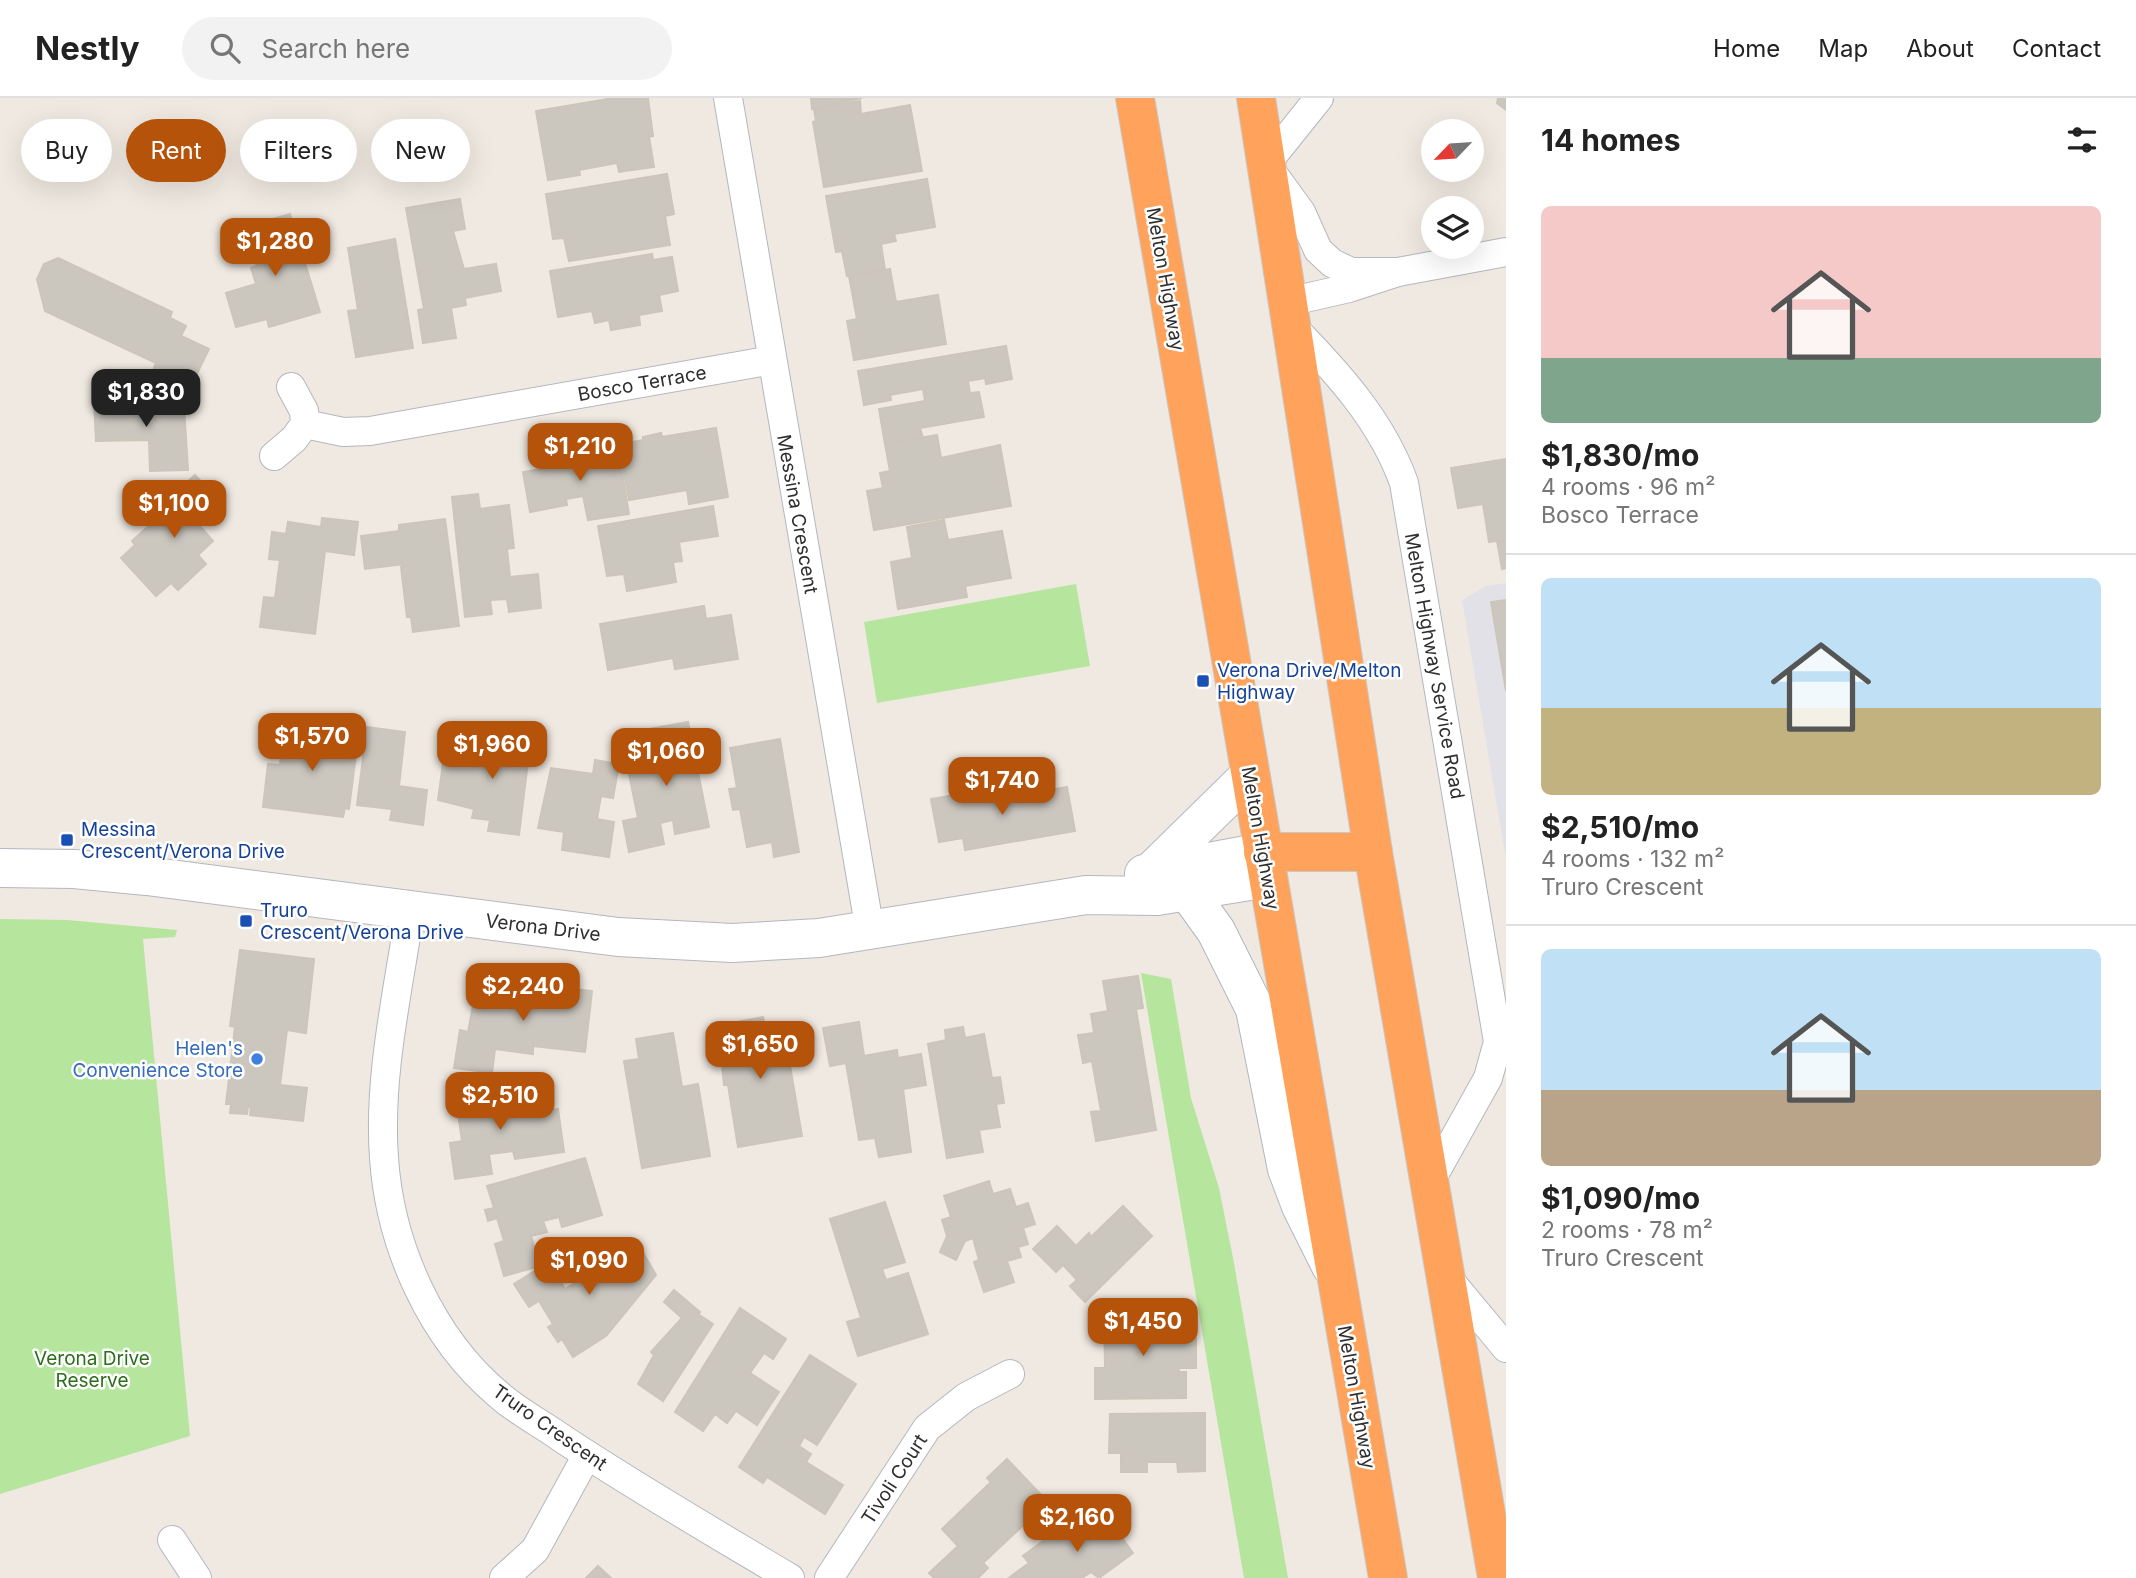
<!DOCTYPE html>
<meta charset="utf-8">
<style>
:root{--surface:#fff;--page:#f2f2f2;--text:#222;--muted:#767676;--line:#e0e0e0;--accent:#b45309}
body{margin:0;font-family:Inter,sans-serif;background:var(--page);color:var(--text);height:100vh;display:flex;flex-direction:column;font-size:26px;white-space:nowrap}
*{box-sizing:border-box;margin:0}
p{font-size:23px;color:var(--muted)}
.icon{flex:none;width:38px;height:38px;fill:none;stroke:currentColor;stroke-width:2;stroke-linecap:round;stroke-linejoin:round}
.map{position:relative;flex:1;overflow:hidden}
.sheet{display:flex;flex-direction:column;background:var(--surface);width:630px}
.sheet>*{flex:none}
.top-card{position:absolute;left:21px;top:21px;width:665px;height:63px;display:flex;gap:14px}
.needle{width:46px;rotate:245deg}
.fabs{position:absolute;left:1421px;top:21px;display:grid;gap:14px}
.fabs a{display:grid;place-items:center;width:63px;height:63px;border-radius:50%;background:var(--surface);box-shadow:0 7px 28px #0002;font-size:35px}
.price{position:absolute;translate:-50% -60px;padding:0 16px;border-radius:14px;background:var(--accent);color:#fff;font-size:23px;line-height:46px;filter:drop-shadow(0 2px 4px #0008)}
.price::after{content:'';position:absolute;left:50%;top:42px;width:21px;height:16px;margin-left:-10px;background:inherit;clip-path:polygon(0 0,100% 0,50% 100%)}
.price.active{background:#222;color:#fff}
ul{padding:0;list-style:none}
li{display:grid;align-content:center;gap:14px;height:371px;padding:0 35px}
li+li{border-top:2px solid var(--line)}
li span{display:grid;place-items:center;height:217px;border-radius:10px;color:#555}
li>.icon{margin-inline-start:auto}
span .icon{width:126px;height:126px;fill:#fffc;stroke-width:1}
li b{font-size:30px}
h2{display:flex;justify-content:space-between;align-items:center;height:84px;padding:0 35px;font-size:30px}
.chip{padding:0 24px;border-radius:32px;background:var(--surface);box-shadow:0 7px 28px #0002;font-size:24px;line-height:63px}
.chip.active{background:var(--accent);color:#fff}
header{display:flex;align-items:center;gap:42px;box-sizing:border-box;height:98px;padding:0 35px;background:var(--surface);border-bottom:2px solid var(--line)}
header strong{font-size:33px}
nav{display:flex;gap:38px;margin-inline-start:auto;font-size:24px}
.search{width:490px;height:63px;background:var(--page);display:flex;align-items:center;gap:18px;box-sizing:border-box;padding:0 24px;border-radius:38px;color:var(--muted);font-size:26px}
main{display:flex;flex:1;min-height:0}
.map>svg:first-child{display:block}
</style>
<header>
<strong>Nestly</strong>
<div class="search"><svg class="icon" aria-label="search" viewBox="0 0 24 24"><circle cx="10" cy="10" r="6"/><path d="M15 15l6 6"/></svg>Search here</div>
<nav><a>Home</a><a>Map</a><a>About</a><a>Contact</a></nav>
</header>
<main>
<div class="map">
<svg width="1506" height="1480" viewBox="0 0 1506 1480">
<rect width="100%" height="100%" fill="#efe9e1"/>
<path fill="#e3e1e8" d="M1506 485V761L1462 502 1486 488Z"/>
<g fill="#b6e59e">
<path d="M1076 486 1090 568 877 605 864 524Z"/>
<path d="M0 821 67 822 177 832 175 839 143 841 190 1338 0 1396Z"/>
<path d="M1141 875 1171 881 1191 1000 1219 1090 1234 1165 1288 1480H1244Z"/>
</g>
<g fill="#cbc7bf" stroke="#cbc5ba" stroke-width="2">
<path d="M614 0H648L653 38 649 39 654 69 619 74 617 65 579 72 580 77 548 82 536 13Z"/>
<path d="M811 0H862L812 11Z"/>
<path d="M1498 0H1506V12L1497 5Z"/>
<path d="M860 3 861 16 910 7 922 73 824 89 813 24 816 23 814 11Z"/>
<path d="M667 76 674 116 665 118 670 147 569 163 564 140 553 141 546 96Z"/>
<path d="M927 81 935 129 894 136 896 143 881 146 885 172 847 178 842 153 836 154 826 98Z"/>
<path d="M460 101 465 131 453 133 464 171 496 166 501 193 465 200 466 207 451 210 456 240 423 245 418 212 424 211 406 110Z"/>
<path d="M290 116 320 214 269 229 267 221 236 229 226 195 256 186 251 170 257 168 245 129Z"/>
<path d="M395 141 413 250 356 259 348 213 358 212 348 150Z"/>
<path d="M652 156 653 162 672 159 678 193 659 197 662 213 639 217 640 227 611 232 609 222 595 225 592 213 558 219 550 173Z"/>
<path d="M58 160 172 214 170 220 186 228 181 238 209 251 191 288 154 270 156 265 45 213 37 181 44 166Z"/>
<path d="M890 171 896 204 938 197 946 246 854 262 847 223 857 221 849 178Z"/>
<path d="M1006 248 1012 281 986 286 985 280 968 283 970 295 979 294 984 319 920 330 923 340 885 346 879 311 925 303 923 291 890 297 891 302 864 307 858 273Z"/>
<path d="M175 301V309H184L188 372 150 373 149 342 96 343 94 303Z"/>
<path d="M716 330 728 399 689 406 687 392 629 402 619 347 643 342V339L661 335 662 339Z"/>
<path d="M937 337 941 360 1000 347 1011 408 874 432 867 393 883 390 880 375 890 373 885 346Z"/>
<path d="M599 348 600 354 618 350 629 416 588 422 583 398 566 401 567 407 530 414 523 374 554 369 552 356Z"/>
<path d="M1506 361V442L1489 444 1483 406 1458 410 1451 370Z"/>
<path d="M195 377 221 405 198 426 213 443 198 457 206 466 178 492 171 485 156 498 121 460 135 447 132 443 160 418 156 413Z"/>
<path d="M478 396 480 411 509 407 514 450 507 451 510 479 538 476 541 510 509 514 507 501 490 502 492 516 465 519 452 399Z"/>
<path d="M713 408 718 438 679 444 682 463 673 464 676 484 627 493 624 476 607 478 598 428Z"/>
<path d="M322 420 358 424 354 457 325 453 315 536 260 529 264 499 275 500 280 462 269 461 272 434 286 436 288 424 321 429Z"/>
<path d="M445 421 459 528 413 534 411 519H407L401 469 404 466 365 471 361 438 399 433V427Z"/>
<path d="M944 422 948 442 1002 433 1011 480 965 488 967 499 898 511 891 464 912 460 907 429Z"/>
<path d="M1506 442V470L1502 471 1497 443Z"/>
<path d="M1506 502V593L1491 504Z"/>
<path d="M704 508 706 521 731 517 738 561 675 571 673 560 608 572 600 526Z"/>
<path d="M307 620 337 624 335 646 357 649 349 711 345 710 343 719 263 709 268 666 280 667 283 639 304 642Z"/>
<path d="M688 624 709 729 675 736 673 722 660 725 664 746 629 754 623 723 638 720 629 676 646 672 638 633Z"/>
<path d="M507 627 532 631 519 737 488 733 490 722 472 720 474 711 438 702 443 665 458 667 459 658 476 660 479 642 504 646Z"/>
<path d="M367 629 405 634 399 688 427 692 423 727 390 722 392 711 357 707Z"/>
<path d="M780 641 799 754 774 759 772 744 747 749 740 711 733 712 729 691 737 690 730 650Z"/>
<path d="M595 662 619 666 613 700 601 698 597 721 614 724 609 759 562 752 564 734 538 730 551 670 593 676Z"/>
<path d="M1067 689 1075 733 965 752 963 740 939 744 931 701 997 690 999 701Z"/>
<path d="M240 852 314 861 306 935 287 932 280 987 307 990 303 1023 250 1017 251 1009H248L247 1016 230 1015 231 1006H226L235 929 230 928Z"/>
<path d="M1138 878 1143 910 1136 911 1156 1032 1096 1043 1091 1014 1101 1013 1092 963 1083 965 1078 937 1094 935 1091 916 1108 913 1103 883Z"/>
<path d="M505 882 592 893 585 954 533 948V956L495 951 492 975 454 970 460 932 468 934 476 892 503 896Z"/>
<path d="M763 919 765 929 791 925 797 960 789 962 802 1038 738 1049 728 987H724L719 937 727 935 725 928 732 925Z"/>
<path d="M859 924 864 958 897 952 898 960 921 956 926 987 903 991 911 1054 879 1059 875 1040 859 1042 846 965 830 968 823 930Z"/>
<path d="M963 929 965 940 984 936 992 980 1000 979 1004 1005 996 1006 1000 1029 979 1032 983 1054 947 1060 928 946 946 942 945 932Z"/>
<path d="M673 935 682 989 698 986 710 1058 642 1070 624 963 639 961 636 941Z"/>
<path d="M499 989 501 1008 523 1005 524 1016 558 1011 564 1054 515 1061 513 1053 489 1056 492 1076 455 1081 450 1045 462 1043 455 995Z"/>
<path d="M585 1060 602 1117 562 1129 559 1119 543 1123 547 1134 531 1138 540 1168 504 1178 495 1146 504 1143 497 1120 488 1123 485 1112 494 1110 487 1088Z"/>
<path d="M989 1083 993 1096 1010 1091 1016 1109 1028 1105 1035 1126 1023 1130 1028 1146 1018 1149 1021 1159 1007 1163 1014 1184 984 1194 974 1164 979 1162 973 1140 965 1143 956 1162 940 1154 947 1138 942 1122 951 1119 944 1098Z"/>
<path d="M885 1104 905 1164 882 1171 886 1182 908 1175 928 1236 858 1258 847 1224 861 1220 830 1121Z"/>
<path d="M1123 1108 1152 1138 1085 1204 1070 1188 1077 1182 1063 1167 1056 1174 1033 1151 1057 1128 1076 1148 1089 1135 1091 1139Z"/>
<path d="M638 1146 656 1177 606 1238 573 1259 562 1241 558 1244 548 1229 553 1226 539 1203 529 1209 514 1186 549 1164 565 1191 593 1174 587 1166 613 1150 618 1158Z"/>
<path d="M674 1192 700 1214 698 1216 713 1226 663 1303 638 1286 654 1257 651 1254 682 1220 664 1204Z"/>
<path d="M1104 1209H1141L1140 1226H1179V1238H1196V1270H1179V1274H1186V1300L1095 1301V1270H1105Z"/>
<path d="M740 1210 786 1241 773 1261 764 1255 750 1275 779 1294 757 1327 736 1313 727 1325 715 1316 703 1333 675 1314Z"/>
<path d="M810 1257 856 1286 817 1347 804 1339 799 1348 811 1356 806 1364 843 1387 825 1416 767 1379 763 1385 739 1369Z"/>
<path d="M1205 1315V1373L1178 1374 1177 1364H1147V1374H1121V1355H1109L1110 1316Z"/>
<path d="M1007 1361 1048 1404 983 1465 988 1470 978 1480H934L929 1475 958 1448 942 1431 991 1384 987 1380Z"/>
<path d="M1106 1418 1133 1455 1099 1480 1091 1474 1082 1480 1010 1479 1029 1465 1023 1458 1062 1429 1072 1443Z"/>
<path d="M598 1468 611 1480H586Z"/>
</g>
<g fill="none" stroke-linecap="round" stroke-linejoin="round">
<defs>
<g id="street">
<path d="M728 0 870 833"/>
<path d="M1319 0 1266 66 1301 114 1318 152 1332 165 1351 174H1398"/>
<path d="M1288 204 1349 190 1398 174 1506 154"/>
<path d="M1292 228C1337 274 1382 323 1404 385L1498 944 1488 980 1430 1084"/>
<path d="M305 326 343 334 370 333 772 262"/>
<path d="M274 358 294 341 305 326 304 313 291 289"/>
<path d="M410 813C398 894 378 978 384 1060 390 1148 431 1240 499 1297 517 1313 540 1325 560 1339 635 1389 713 1434 790 1480"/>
<path d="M1447 1179 1506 1250"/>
<path d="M172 1442 197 1480"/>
<path d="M504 1480 535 1452 587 1357"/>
<path d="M829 1480 927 1330 966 1299 1010 1276"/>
</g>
<g id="secondary">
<path d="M0 770 74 771 147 778 618 839 732 845 819 840 1086 797 1157 798 1268 780"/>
<path d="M1152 773 1250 677"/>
<path d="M1144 776 1263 754"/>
<path d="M1188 794 1216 833 1255 911 1287 1071 1301 1108 1331 1168"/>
</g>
<g id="highway">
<path d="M1135 0 1388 1480"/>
<path d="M1256 0 1373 754 1497 1480"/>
<path d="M1263 754H1373"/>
</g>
</defs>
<use href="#street" stroke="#b4b7c1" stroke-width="30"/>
<use href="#secondary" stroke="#b4b7c1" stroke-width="40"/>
<use href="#highway" stroke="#c9c9c9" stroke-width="40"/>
<use href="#street" stroke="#fff" stroke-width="28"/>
<use href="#secondary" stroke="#fff" stroke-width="38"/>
<use href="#highway" stroke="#ffa35c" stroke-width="38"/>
</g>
<g fill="#1a4fb4" stroke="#fff" stroke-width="2.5">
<rect x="1196" y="576" width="14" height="14" rx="3.5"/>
<rect x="60" y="735" width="14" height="14" rx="3.5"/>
<rect x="239" y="816" width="14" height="14" rx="3.5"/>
</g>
<circle fill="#3f7fe0" stroke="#fff" stroke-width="2.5" cx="257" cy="961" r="7"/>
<g text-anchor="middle" stroke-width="5" stroke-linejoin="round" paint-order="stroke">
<g font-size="19" fill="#2e2e2e" stroke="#fff">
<text transform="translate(1166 181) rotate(80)" y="7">Melton Highway</text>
<text transform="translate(642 285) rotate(-10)" y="7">Bosco Terrace</text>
<text transform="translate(798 416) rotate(80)" y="7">Messina Crescent</text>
<text transform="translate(1435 568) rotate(80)" y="7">Melton Highway Service Road</text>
<text transform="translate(1261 740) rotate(80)" y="7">Melton Highway</text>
<text transform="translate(543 829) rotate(7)" y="7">Verona Drive</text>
<text transform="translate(1357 1299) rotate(80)" y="7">Melton Highway</text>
<text transform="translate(550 1329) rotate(35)" y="7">Truro Crescent</text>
<text transform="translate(894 1381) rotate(-57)" y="7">Tivoli Court</text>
</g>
<g font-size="19" fill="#164399" stroke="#fff" text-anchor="start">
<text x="1217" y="579">Verona Drive/Melton<tspan x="1217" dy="22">Highway</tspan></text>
<text x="81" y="738">Messina<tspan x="81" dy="22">Crescent/Verona Drive</tspan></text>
<text x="260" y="819">Truro<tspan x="260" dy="22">Crescent/Verona Drive</tspan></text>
</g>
<g font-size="19" fill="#366cbe" stroke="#fff" text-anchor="end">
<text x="243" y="957">Helen's<tspan x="243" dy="22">Convenience Store</tspan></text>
</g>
<g font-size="19" fill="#2c6e1b" stroke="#fff">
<text x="92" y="1267">Verona Drive<tspan x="92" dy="22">Reserve</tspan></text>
</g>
</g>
</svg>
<div class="fabs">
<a><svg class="needle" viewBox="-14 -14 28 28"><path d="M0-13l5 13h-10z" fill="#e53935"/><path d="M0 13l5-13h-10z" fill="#767676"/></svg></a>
<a><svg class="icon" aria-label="layers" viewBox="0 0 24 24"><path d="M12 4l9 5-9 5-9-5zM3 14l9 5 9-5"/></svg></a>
</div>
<b class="price" style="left:275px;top:180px">$1,280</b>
<b class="price active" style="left:146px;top:331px">$1,830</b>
<b class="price" style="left:580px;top:385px">$1,210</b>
<b class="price" style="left:174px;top:442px">$1,100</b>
<b class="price" style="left:312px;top:675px">$1,570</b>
<b class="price" style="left:492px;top:683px">$1,960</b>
<b class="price" style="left:666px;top:690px">$1,060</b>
<b class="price" style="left:1002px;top:719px">$1,740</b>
<b class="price" style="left:523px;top:925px">$2,240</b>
<b class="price" style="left:760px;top:983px">$1,650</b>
<b class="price" style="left:500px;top:1034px">$2,510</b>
<b class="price" style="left:589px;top:1199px">$1,090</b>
<b class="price" style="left:1143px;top:1260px">$1,450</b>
<b class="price" style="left:1077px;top:1456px">$2,160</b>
<div class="top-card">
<a class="chip">Buy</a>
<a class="chip active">Rent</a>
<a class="chip">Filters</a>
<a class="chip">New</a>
</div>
</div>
<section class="sheet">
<h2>14 homes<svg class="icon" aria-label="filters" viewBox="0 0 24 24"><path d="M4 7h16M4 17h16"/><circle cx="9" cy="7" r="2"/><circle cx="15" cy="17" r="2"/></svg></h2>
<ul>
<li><span style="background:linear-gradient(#f6c9c9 70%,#7fa58c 0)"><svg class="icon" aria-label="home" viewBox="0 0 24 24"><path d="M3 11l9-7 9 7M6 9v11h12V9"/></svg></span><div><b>$1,830/mo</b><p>4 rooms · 96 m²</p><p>Bosco Terrace</p></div></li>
<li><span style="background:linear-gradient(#bfe0f5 60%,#c2b280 0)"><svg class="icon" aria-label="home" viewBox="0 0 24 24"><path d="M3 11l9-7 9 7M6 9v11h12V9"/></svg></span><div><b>$2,510/mo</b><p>4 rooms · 132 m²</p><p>Truro Crescent</p></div></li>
<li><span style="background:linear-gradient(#bfe0f5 65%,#b9a48a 0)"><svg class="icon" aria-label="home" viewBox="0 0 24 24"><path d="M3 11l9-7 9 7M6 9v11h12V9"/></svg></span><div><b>$1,090/mo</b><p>2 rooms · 78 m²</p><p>Truro Crescent</p></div></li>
</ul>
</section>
</main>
